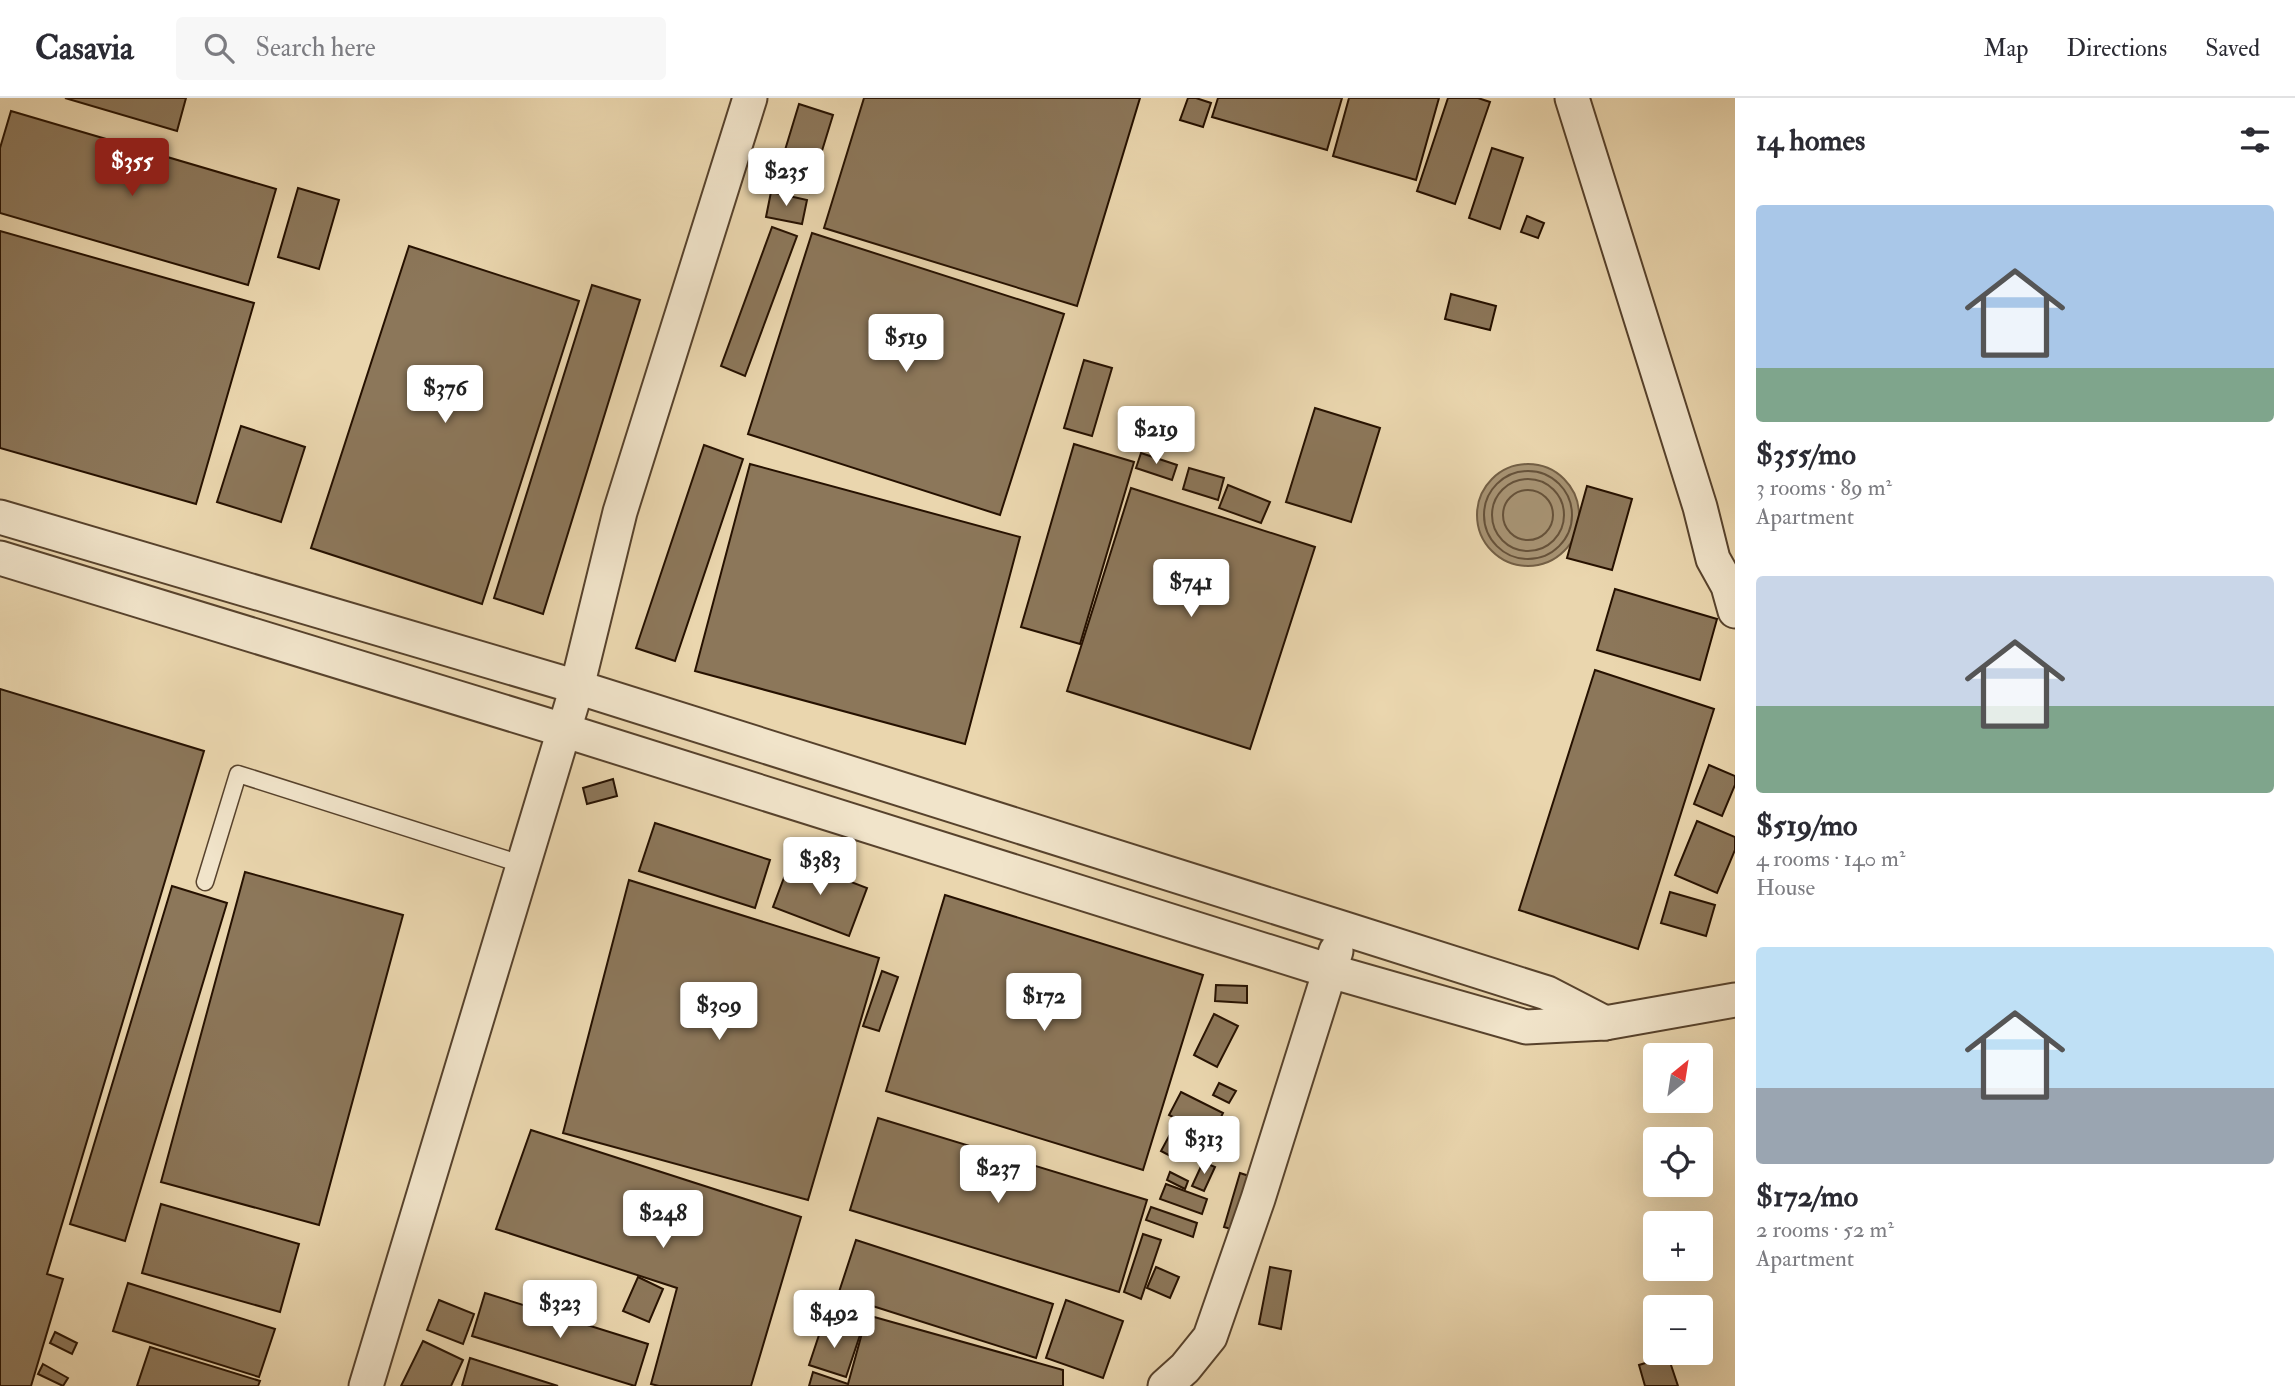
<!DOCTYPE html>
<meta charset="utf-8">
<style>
:root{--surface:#fff;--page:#f7f7f7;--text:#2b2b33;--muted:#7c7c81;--line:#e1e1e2;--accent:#8f2418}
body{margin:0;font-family:"IM FELL Double Pica",serif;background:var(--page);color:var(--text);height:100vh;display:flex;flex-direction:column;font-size:26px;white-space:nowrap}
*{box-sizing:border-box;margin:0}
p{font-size:23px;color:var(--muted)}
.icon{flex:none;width:38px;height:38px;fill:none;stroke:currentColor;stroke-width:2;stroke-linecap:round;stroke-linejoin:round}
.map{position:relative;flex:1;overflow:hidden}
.sheet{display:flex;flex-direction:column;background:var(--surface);width:560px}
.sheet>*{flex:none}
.needle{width:46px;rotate:30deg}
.fabs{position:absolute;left:1643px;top:945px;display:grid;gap:14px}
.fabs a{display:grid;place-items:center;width:70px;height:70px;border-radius:7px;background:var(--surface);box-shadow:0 7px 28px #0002;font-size:35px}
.price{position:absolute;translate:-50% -60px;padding:0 16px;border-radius:7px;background:#fff;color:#222;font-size:23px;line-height:46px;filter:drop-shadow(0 2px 4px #0008)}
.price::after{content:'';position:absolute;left:50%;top:42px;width:21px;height:16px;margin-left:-10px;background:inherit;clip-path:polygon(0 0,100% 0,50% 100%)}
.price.active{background:var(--accent);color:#fff}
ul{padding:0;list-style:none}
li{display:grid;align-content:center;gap:14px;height:371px;padding:0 21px}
li span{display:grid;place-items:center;height:217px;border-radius:7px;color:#555}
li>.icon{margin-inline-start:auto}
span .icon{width:126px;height:126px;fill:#fffc;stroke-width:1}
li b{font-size:30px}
h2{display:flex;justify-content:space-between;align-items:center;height:84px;padding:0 21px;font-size:30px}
header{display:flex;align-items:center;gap:42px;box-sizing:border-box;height:98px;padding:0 35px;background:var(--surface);border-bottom:2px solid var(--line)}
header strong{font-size:33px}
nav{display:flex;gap:38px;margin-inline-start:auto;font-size:24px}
.search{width:490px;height:63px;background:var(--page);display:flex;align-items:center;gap:18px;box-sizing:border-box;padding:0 24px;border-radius:7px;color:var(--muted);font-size:26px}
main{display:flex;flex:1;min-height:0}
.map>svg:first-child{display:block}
</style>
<header>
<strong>Casavia</strong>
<div class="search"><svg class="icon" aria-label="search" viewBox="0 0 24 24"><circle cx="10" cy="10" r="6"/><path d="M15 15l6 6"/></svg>Search here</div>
<nav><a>Map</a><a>Directions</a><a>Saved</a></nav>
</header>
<main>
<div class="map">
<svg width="1735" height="1288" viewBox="0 0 1735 1288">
<rect width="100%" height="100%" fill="#ead6ae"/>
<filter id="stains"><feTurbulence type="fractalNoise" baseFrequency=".00286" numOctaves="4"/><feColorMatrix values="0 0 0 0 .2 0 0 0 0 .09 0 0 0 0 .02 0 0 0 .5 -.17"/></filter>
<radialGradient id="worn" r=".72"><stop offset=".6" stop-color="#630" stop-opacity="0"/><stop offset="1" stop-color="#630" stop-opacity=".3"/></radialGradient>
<circle fill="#a79373" stroke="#735f45" stroke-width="2" cx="1528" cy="417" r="51"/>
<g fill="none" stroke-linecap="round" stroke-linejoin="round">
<g stroke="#66523a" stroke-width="2">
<circle cx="1528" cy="417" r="44"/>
<circle cx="1528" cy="417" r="36"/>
<circle cx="1528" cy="417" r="25"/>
</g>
</g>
<g fill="#8c775a" stroke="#261100" stroke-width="2">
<path d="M65 0H186L177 33Z"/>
<path d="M864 0H1140L1077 208 824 130Z"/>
<path d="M1188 0H1196L1211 5 1203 29 1180 22Z"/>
<path d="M1218 0H1342L1327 52 1212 19Z"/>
<path d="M1349 0H1439L1416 82 1333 58Z"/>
<path d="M1448 0H1478L1490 4 1455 106 1417 93Z"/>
<path d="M799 6 833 17 809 95 775 85Z"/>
<path d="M11 13 276 91 248 187 0 115V50Z"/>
<path d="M1492 50 1523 60 1500 131 1469 120Z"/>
<path d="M298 90 339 102 319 171 278 159Z"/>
<path d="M771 94 807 102 802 126 766 119Z"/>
<path d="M1527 118 1544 125 1538 140 1521 134Z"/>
<path d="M772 129 797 138 745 278 721 268Z"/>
<path d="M0 133 254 205 196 406 0 350Z"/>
<path d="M812 135 1064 216 1000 417 748 336Z"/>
<path d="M409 148 579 203 482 506 311 450Z"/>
<path d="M592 187 640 202 543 516 494 500Z"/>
<path d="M1451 196 1496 208 1490 232 1445 221Z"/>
<path d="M1084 262 1112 270 1092 338 1064 330Z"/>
<path d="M1315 310 1380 330 1351 424 1286 404Z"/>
<path d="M241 328 305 349 281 424 217 404Z"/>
<path d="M1074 346 1134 364 1080 546 1021 529Z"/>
<path d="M704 347 743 361 675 563 636 550Z"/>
<path d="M1141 355 1177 367 1172 382 1136 370Z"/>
<path d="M750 366 1020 439 965 646 695 573Z"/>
<path d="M1189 370 1224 380 1218 402 1183 391Z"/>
<path d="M1228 387 1270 404 1261 425 1219 410Z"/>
<path d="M1587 388 1632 401 1612 472 1567 460Z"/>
<path d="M1131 390 1315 449 1250 651 1067 593Z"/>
<path d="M1615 491 1717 521 1700 582 1597 552Z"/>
<path d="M1595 572 1714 611 1638 851 1519 812Z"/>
<path d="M0 591 204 653 47 1176 63 1181 31 1288H0Z"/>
<path d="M1709 667 1735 678V687L1722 718 1694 706Z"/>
<path d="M613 681 617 698 587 706 583 690Z"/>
<path d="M1697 723 1735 739V752L1717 795 1675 777Z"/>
<path d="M655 725 770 762 755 810 639 773Z"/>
<path d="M791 761 867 790 849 838 773 809Z"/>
<path d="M245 774 403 817 319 1127 161 1084Z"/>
<path d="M629 782 879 860 808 1102 563 1035Z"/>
<path d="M172 788 227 805 125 1143 70 1126Z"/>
<path d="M1670 794 1715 807 1706 838 1661 825Z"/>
<path d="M945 797 1203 877 1143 1072 886 993Z"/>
<path d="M882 873 898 879 879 933 863 928Z"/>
<path d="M1216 887 1247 888V905L1215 903Z"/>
<path d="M1214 916 1238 928 1217 969 1194 957Z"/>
<path d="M1219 985 1236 993 1229 1005 1213 997Z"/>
<path d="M1181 994 1223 1015 1212 1038 1169 1017Z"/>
<path d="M878 1020 1147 1102 1119 1194 850 1112Z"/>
<path d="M1175 1027 1190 1035 1176 1061 1161 1053Z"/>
<path d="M531 1032 801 1119 751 1288H659L651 1286 677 1190 496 1131Z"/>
<path d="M1203 1064 1215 1069 1204 1093 1192 1088Z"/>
<path d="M1170 1074 1188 1083 1185 1091 1167 1082Z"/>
<path d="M1240 1075 1255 1080 1238 1133 1224 1129Z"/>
<path d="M1166 1086 1207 1101 1202 1116 1160 1101Z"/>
<path d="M161 1106 299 1146 280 1214 142 1175Z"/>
<path d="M1151 1109 1197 1125 1193 1139 1146 1122Z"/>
<path d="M1143 1136 1161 1142 1141 1201 1124 1194Z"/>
<path d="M856 1142 1053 1206 1036 1260 838 1197Z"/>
<path d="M1156 1169 1179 1179 1170 1200 1147 1190Z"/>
<path d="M1270 1169 1291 1173 1281 1231 1259 1226Z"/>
<path d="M638 1179 663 1191 649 1224 623 1213Z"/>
<path d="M128 1185 275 1231 259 1279 113 1233Z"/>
<path d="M485 1195 648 1246 635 1288 472 1238Z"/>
<path d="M439 1202 474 1216 463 1246 427 1232Z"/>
<path d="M1066 1202 1123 1223 1103 1280 1046 1260Z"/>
<path d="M867 1217 1063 1272V1288H809L813 1274 848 1286Z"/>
<path d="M823 1225 860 1237 846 1279 809 1267Z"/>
<path d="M55 1234 77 1245 72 1256 50 1245Z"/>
<path d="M423 1243 463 1262 451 1288H401Z"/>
<path d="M150 1249 260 1283 258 1288H137Z"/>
<path d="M1668 1258 1678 1288H1645L1639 1267Z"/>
<path d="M470 1260 558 1288H462Z"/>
<path d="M43 1266 68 1280 63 1288 38 1276Z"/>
</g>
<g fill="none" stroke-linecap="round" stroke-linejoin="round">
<defs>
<path id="service" d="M205 784 238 676 521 766"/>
<g id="minor">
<path d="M1572 0 1700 409 1713 461 1728 488 1735 513"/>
<path d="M0 419 577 589 1342 830 1547 895 1605 925"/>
<path d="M0 460 563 632 1330 873 1526 929 1605 925 1735 902"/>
<path d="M366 1288 577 589 620 414 750 0"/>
<path d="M1165 1288 1185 1270 1210 1239 1258 1101 1336 853"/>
</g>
</defs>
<use href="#service" stroke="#57422c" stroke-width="19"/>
<use href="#minor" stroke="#57422c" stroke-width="37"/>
<use href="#service" stroke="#f1e4ca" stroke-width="16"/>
<use href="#minor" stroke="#f1e4ca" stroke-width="33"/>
</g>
<rect width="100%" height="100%" filter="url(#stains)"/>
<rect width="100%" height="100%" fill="url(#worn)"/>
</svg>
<div class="fabs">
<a><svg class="needle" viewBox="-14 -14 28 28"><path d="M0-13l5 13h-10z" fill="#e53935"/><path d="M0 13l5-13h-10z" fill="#7c7c81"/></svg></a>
<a><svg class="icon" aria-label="locate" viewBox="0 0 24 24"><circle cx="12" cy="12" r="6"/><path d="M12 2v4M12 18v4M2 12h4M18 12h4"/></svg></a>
<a>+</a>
<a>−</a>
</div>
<b class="price active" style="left:132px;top:100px">$355</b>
<b class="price" style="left:786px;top:110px">$235</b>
<b class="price" style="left:906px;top:276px">$519</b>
<b class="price" style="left:445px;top:327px">$376</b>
<b class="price" style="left:1156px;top:368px">$219</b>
<b class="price" style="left:1191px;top:521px">$741</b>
<b class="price" style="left:820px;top:799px">$383</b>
<b class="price" style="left:1044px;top:935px">$172</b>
<b class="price" style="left:719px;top:944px">$309</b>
<b class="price" style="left:1204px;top:1078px">$313</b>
<b class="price" style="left:998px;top:1107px">$237</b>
<b class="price" style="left:663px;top:1152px">$248</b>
<b class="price" style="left:560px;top:1242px">$323</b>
<b class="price" style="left:834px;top:1252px">$492</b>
</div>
<section class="sheet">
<h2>14 homes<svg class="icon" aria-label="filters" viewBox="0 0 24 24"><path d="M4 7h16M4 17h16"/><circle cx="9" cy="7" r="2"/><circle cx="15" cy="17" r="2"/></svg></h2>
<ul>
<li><span style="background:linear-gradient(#a9c7e8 75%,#7fa58c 0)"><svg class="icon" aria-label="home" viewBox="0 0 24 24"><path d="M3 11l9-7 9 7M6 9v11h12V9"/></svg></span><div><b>$355/mo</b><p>3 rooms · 89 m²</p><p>Apartment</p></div></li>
<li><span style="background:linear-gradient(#c9d6e8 60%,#7fa58c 0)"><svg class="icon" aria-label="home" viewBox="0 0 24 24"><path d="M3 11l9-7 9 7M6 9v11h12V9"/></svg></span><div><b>$519/mo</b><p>4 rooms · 140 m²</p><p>House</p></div></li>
<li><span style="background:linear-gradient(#bfe0f5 65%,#9aa5b1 0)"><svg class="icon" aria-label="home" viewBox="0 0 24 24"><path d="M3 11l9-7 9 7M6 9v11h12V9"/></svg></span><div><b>$172/mo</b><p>2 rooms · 52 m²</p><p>Apartment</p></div></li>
</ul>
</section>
</main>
